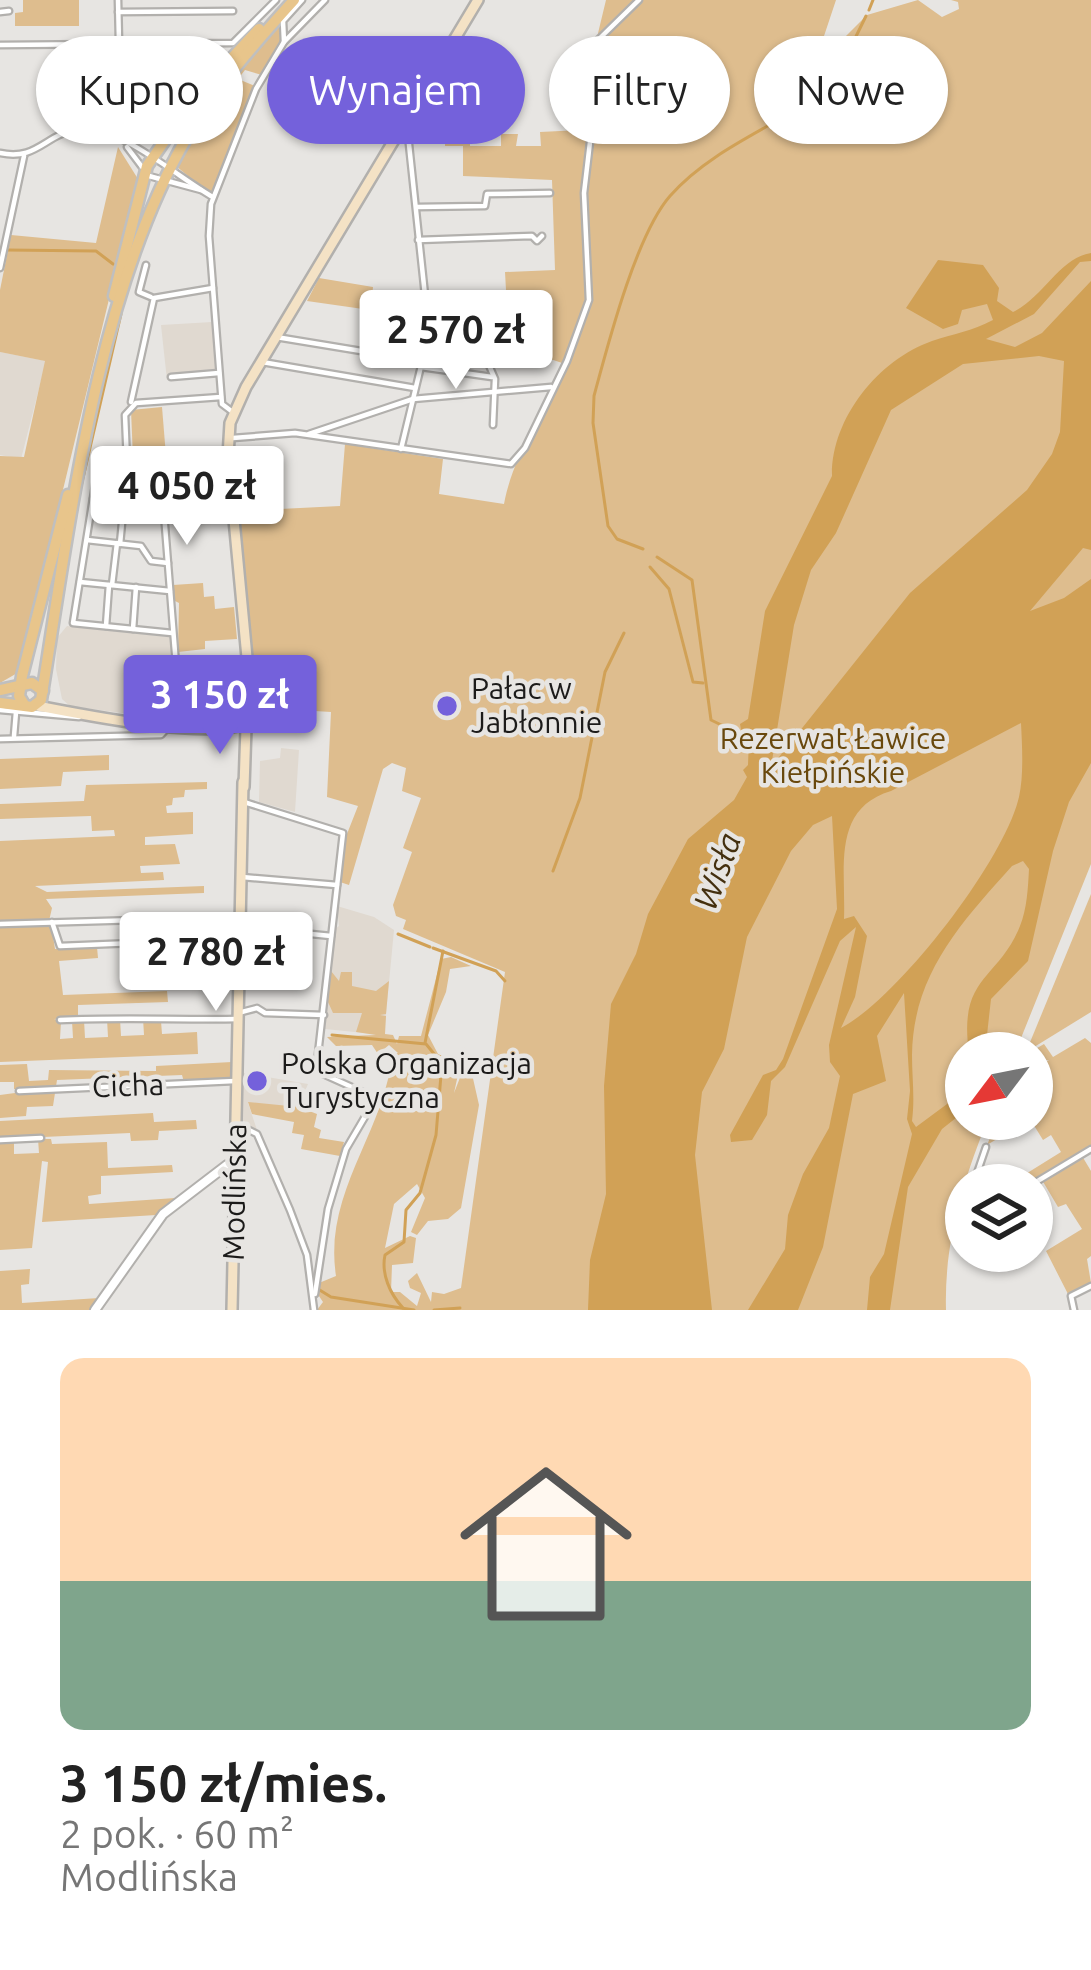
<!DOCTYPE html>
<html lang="pl">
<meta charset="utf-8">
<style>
:root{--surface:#fff;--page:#f2f2f2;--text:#222;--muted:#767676;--line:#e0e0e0;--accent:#7461db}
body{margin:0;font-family:Ubuntu,sans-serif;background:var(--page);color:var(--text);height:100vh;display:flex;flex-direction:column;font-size:45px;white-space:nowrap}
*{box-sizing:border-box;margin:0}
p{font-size:39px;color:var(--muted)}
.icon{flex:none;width:66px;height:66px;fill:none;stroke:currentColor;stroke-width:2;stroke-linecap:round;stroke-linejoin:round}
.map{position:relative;height:1310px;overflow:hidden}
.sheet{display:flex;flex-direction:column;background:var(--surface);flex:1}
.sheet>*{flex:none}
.hud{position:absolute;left:36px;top:36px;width:1020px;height:108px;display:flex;gap:24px}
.needle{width:78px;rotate:238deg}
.tools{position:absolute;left:945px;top:1032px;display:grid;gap:24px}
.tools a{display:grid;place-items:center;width:108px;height:108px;border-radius:50%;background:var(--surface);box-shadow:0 3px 9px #0004;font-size:60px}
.price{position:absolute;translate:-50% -102px;padding:0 27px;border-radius:12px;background:#fff;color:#222;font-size:39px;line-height:78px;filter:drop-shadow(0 3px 6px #0008)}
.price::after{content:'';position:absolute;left:50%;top:72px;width:36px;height:27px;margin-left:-18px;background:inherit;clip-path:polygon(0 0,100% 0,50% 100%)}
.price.selected{background:var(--accent);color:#fff}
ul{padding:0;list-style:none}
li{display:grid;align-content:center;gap:24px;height:636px;padding:0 60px}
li+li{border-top:3px solid var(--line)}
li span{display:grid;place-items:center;height:372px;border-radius:24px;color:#555}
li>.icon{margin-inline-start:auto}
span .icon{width:216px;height:216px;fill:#fffc;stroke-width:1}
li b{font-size:51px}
.chip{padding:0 42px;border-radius:54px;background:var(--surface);box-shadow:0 3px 9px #0004;font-size:42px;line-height:108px}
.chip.selected{background:var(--accent);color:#fff}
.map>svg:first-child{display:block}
</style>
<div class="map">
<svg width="1091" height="1310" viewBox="0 0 1091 1310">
<rect width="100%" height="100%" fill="#e7e5e2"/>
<g fill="#e0d9d0">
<path d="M151 51H220L173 113 139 103Z"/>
<path d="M434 87H496L493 107H501L502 121 437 120V108H422Z"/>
<path d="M212 322 216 370 167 380 161 325Z"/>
<path d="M0 352 46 361 21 459 0 455Z"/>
<path d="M67 626 170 637 171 714 151 717 70 706 62 699 56 669 57 638Z"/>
<path d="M281 748 299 750 295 812 259 802 260 761 280 758Z"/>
<path d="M337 906 374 917 394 930 384 1035 325 1029 335 929 339 926Z"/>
<path d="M243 1073 308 1084 298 1108 248 1103 257 1130 242 1120Z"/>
</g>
<g fill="#debd8e">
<path d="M23 0H79V26H15V13L23 12Z"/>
<path d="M606 0H836L821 45 830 52 867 15 918 0 942 17 959 9 958 2 951 0H1091V864L1015 1053H966V1092L959 1117 966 1110V1119H988C963 1181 944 1242 946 1310H317L323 1302 317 1293 319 1283 336 1276C323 1192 385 1132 392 1055L398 1053 389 1045 378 1054 372 1045 336 1046 327 1037 376 1035 356 1032 362 1013H333L328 1002 331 971 339 981 341 972H352V986L376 991 389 981 386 1014 380 1015 386 1016 385 1034 393 1035 397 1044 399 1036H421L441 959 451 957 471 966 450 969 446 992 428 1035 438 1054 459 1070 454 1093 463 1070 472 1074 479 1105 461 1208 448 1219 428 1221 417 1235 411 1232 425 1198 417 1184 394 1204 385 1248 410 1236 416 1238 413 1263 392 1265 391 1292H400L417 1306 421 1293 410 1288 408 1281 417 1273 431 1302 432 1292 444 1294 461 1288 505 972 403 929 406 920 396 916 393 905 412 852 403 848 421 798 402 791 406 768 392 763 383 769 349 885 340 882 345 839 358 806 327 797 331 712 252 707 240 511 340 506 345 444 443 459 439 494 504 504C513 456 542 414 563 370L562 363 536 354 530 342H502V325L524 324 531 301 520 300V290H506L505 272 555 270 552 180 463 176V146H445V136L470 134V146H501V134H518L516 146H541L540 132 581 130 587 54H593Z"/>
<path d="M281 22V41L262 75 245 70 238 79 255 86 213 191H206L176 166C203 113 240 64 281 22Z"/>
<path d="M118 147 138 179 19 672 0 683V456L24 457 45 361 0 352V290L11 235 96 243Z"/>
<path d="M319 278 373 287 372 297 423 305 426 318 307 301Z"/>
<path d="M162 407 166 456 133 458 131 410Z"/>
<path d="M203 583 204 597 214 596 215 609 234 607 237 639 205 641V649L178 652 179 603 175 601 173 585Z"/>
<path d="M109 755V770L63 772 61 786 0 789V759Z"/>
<path d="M207 782V789L185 790 184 797 173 798 172 805 166 806 167 813 193 812V834L145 837V845L175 844 180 864 140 866 141 873 163 872 164 880 35 886 47 892 204 886V893L46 899 52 908 49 921 0 923V841L115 836 114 830 92 831 91 816 0 819V804L84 801 86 785Z"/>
<path d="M1091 894V1012L1026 1052Z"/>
<path d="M51 924 55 949 97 947 98 958 59 961 63 995 167 991 168 1002 78 1005V1017L54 1019 61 1021 60 1039 73 1038 72 1021 84 1020 85 1038 108 1037 107 1019H120L121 1036 144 1035 143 1018 161 1021 162 1034 197 1032 198 1054 0 1062V927Z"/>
<path d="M1085 1038 1091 1043V1147L1028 1185H1008L1061 1152 1051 1135 1043 1140 1030 1119 987 1145 998 1119H1032V1071L1049 1060 1038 1062 1032 1051 1044 1044 1053 1057Z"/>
<path d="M232 1062V1080L184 1082 182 1075 57 1080 53 1106 27 1107 26 1116 0 1118V1095L52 1088 14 1089V1082H0V1065L27 1064 29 1081 48 1080 49 1070 156 1071V1066Z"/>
<path d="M248 1102 299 1107 317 1114 314 1127 321 1130 319 1138 344 1142 340 1156 301 1149 304 1135 292 1133 294 1122 252 1114Z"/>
<path d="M153 1113 154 1122 196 1120 197 1129 159 1131 158 1140 131 1141 130 1133 0 1139V1121Z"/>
<path d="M38 1139H51L52 1144 107 1142 108 1168 172 1165 173 1172 101 1176V1194L88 1196 89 1204 175 1198 156 1215 42 1222 48 1162 42 1161 32 1248 0 1250V1141H14V1154L39 1153Z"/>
<path d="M1082 1156 1091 1171V1256L1087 1259 1091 1283 1068 1294 1046 1251 1082 1229 1066 1204 1058 1207 1042 1180Z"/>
<path d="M30 1269 29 1284 21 1285 22 1303 99 1298 90 1310H0V1271Z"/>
</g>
<path fill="#d1a156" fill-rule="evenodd" d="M1091 253V261L1080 262 1034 314 986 339 1015 347 1042 333 1091 281V550L1083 548 1030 611 1064 598 1091 579V763L1069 802 1053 851 1028 961 991 999 985 1053H969C958 975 998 981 1020 926 1027 909 1028 888 1029 869L1023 861 1012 866C961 923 913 974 912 1055 912 1078 915 1098 912 1121L916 1127 966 1090V1110L942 1129 908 1187 890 1310H867L870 1277 884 1254 912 1134 907 1119 910 1091 904 993 877 1036 886 1081 853 1094 823 1247 798 1310H748L785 1249 788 1215 803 1174 829 1128 840 1076 830 1062 829 1045 856 927 840 941 785 1067 771 1081 767 1115 752 1140 731 1142 730 1135 763 1075 776 1070 783 1059 837 909 832 816 813 825 791 851 747 937 724 1049 702 1092 695 1155 712 1310H588L590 1260 606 1194 604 1086 611 1004 636 954 648 914 688 839 734 800 747 777 743 770 748 765 749 739 742 735 740 724 748 719 765 611 832 476C831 419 878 360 932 341 953 334 972 331 993 320L987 304 962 310 958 324 943 329 906 308 938 260 983 265 999 288 997 301 1013 312C1044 297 1059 258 1091 253ZM1039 356 1064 361 1060 432 1052 454 1027 490 910 593 771 767 794 625 811 570 836 533 891 410 963 364ZM1021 723C1022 745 1024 775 1019 797 1004 861 898 998 841 1028L855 997 867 936 854 916 844 919C846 869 831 809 891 791Z"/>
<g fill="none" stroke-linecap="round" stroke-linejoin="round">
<g stroke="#d1a156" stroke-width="3">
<path d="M869 10 873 0"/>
<path d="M842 65 866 16"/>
<path d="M7 250 96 251 113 264"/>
<path d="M80 491 121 314"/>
<path d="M643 549 617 539 608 526 593 423 594 396C608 344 636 235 670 196 710 150 775 126 825 92L838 76"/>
<path d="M657 557 692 580 711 720 742 735"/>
<path d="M650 567 669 589 693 682 703 683"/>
<path d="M553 871 580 798 605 672 624 633"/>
<path d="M398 934 430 947"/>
<path d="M433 948 496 971 505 981"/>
<path d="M332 1035 426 1044 435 1055 482 1070"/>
<path d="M425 1043 443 951"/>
<path d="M318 1289 331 1297 414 1310"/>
<path d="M403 1308C390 1294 381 1274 385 1255L404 1242 406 1210 420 1193 436 1135 441 1075 435 1055"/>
<path d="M434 1310 460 1308"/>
</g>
<defs>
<g id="minor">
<path d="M118 0 119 42"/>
<path d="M0 12 9 11"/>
<path d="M118 12 233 11"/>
<path d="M284 42 283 21 302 0"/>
<path d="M0 45 233 43 276 0"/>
<path d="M127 147 142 167"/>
<path d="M0 153C37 161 44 135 78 129 117 123 180 179 213 197"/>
<path d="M149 176 201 190"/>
<path d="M417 207 485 206 487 194 550 193"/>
<path d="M418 240 532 236 537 241 542 236"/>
<path d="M146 265 139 292 151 297"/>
<path d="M0 268 24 156"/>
<path d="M276 337 422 361"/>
<path d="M262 362 415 388"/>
<path d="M421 367 492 377"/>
<path d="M171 377 219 373"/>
<path d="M131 402 154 298 213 288"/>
<path d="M234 413 222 404 209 236 211 204 256 89 284 42 325 0"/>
<path d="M493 425 495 379 481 347 501 341"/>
<path d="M309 434 413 399 551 387"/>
<path d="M233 438 295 433 511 464 525 448 567 361 589 300 584 193 594 108V54L598 40 639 0"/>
<path d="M401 449 429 333 408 135 402 128"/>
<path d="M98 467 73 623 172 633"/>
<path d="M93 499 159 505"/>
<path d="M127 502 130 472"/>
<path d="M87 540 141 546 151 561 168 563"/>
<path d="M120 544 124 502"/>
<path d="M80 582 170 591"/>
<path d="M112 585 117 543"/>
<path d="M106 626 109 585"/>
<path d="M133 629 136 587"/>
<path d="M0 710 79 717"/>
<path d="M14 736 16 712"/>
<path d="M0 739 161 735 171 724 179 703 164 513 145 471 127 462 125 415 136 403 221 397"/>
<path d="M244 802 343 833 317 1063 323 1074 376 1098 346 1149 328 1209 315 1294"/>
<path d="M242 877 337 885"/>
<path d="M52 922 60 946 159 942"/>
<path d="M0 924 241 917"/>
<path d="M241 927 331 936"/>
<path d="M238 1013 257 1008 265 1013 324 1015"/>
<path d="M60 1020C121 1017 178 1020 238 1019"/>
<path d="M19 1091 235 1081"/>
<path d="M237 1124 257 1134 290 1210 307 1255 314 1310"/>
<path d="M0 1140 41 1138"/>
<path d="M973 1185 986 1147"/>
<path d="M1031 1185 1091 1149"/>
<path d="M961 1232 966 1209"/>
<path d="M1074 1310 1071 1296 1091 1286"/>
</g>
<path id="tertiary" d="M95 1310 163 1214 227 1165H235"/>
<g id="secondary">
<path d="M38 706C85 715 207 740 248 723"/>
<path d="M217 726 243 718"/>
<path d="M244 787 248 668 228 456 230 423 246 387 478 0"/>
<path d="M232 1310 243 782"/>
</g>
<g id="primary">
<path d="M114 296 147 166 193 100 259 29"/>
<path d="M0 690 32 683 43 691"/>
<path d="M0 703 32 707 41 700C70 521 96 294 187 137 216 87 255 43 294 0"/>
<path d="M25 706 19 696 22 676 68 495"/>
</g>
</defs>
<use href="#minor" stroke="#b2b0ad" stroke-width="9"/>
<use href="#tertiary" stroke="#b2b0ad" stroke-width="12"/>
<use href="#secondary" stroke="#b2b0ad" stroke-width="14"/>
<use href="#primary" stroke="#bfbfbf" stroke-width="15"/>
<use href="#minor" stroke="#fff" stroke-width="4.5"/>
<use href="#tertiary" stroke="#fff" stroke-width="8"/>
<use href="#secondary" stroke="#f4e2c5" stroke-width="9"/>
<use href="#primary" stroke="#e8c58b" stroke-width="10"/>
</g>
<g fill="#7461db" stroke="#e7e5e2" stroke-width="4.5">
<circle cx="447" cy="706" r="12"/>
<circle cx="257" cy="1081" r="12"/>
</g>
<g text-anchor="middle" stroke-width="9" stroke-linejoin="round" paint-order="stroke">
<g font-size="30" fill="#1c1b1a" stroke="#e7e5e2" text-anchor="start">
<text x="471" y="699">Pałac w<tspan x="471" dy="34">Jabłonnie</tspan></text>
<text x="281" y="1074">Polska Organizacja<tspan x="281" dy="34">Turystyczna</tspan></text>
</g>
<g font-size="30" fill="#69480c" stroke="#e7e5e2">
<text x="833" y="749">Rezerwat Ławice<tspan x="833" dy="34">Kiełpińskie</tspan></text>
</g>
<g font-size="30" fill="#1c1b1a" stroke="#e7e5e2">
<text transform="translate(128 1086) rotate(-2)" y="10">Cicha</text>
<text transform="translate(235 1192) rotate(-89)" y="10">Modlińska</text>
</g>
<g font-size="33" font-style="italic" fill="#44300f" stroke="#e7e5e2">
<text transform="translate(717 871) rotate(-70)" y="12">Wisła</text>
</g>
</g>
</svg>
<div class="tools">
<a><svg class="needle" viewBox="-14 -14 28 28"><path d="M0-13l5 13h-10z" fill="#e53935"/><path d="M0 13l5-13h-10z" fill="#767676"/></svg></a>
<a><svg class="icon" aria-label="layers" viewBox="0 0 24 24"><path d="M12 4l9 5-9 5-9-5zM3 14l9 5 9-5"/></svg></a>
</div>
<b class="price" style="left:456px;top:392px">2 570 zł</b>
<b class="price" style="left:187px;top:548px">4 050 zł</b>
<b class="price selected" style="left:220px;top:757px">3 150 zł</b>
<b class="price" style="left:216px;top:1014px">2 780 zł</b>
<div class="hud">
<a class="chip">Kupno</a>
<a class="chip selected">Wynajem</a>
<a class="chip">Filtry</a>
<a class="chip">Nowe</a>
</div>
</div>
<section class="sheet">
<ul>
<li><span style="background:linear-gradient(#ffd9b3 60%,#7fa58c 0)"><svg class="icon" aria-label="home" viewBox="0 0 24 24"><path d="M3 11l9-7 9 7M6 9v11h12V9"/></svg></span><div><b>3 150 zł/mies.</b><p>2 pok. · 60 m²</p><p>Modlińska</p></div></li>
</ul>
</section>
